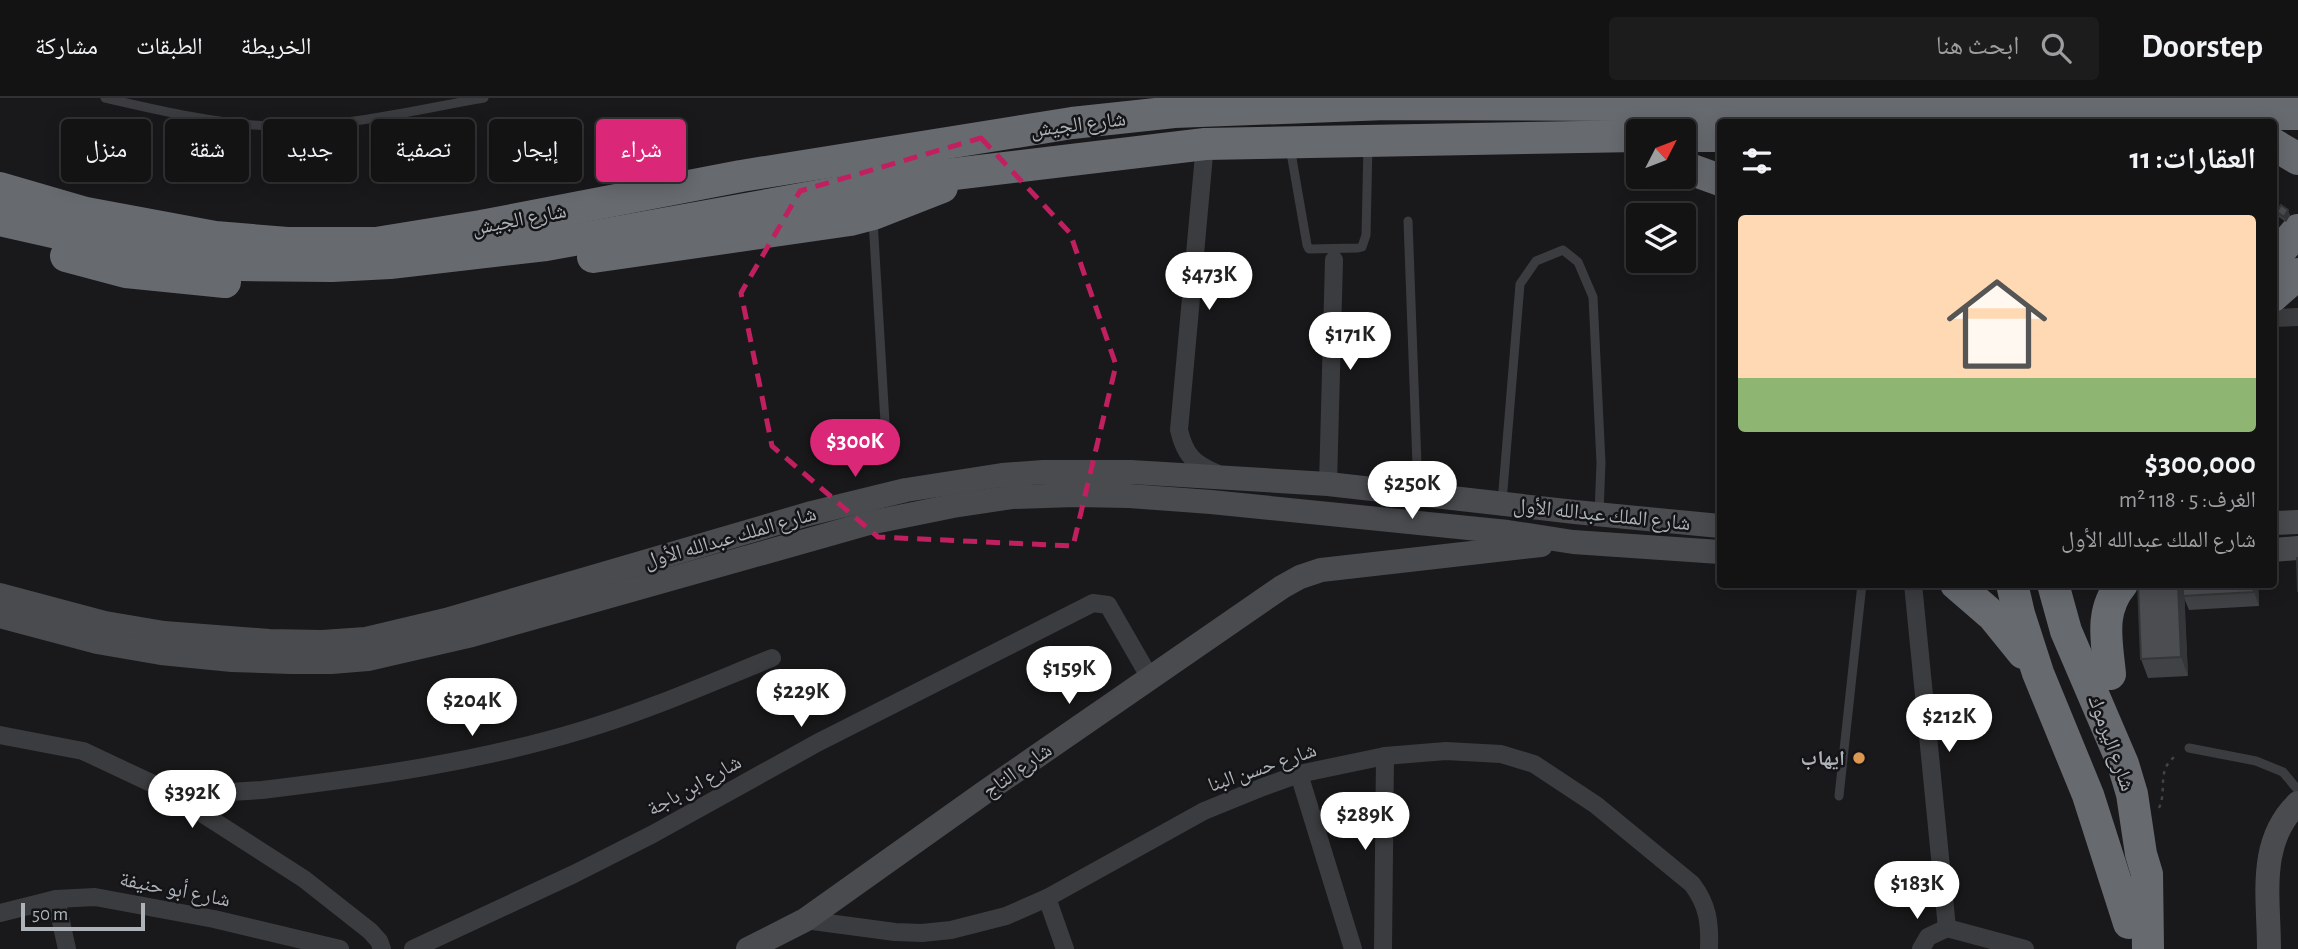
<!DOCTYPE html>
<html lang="ar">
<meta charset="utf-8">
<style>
:root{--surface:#131314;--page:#1c1c1d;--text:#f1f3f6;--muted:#9d9ea0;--line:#323234;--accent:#db2777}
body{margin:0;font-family:"Alegreya Sans","Noto Naskh Arabic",sans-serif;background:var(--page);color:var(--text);direction:rtl;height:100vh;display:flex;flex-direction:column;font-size:26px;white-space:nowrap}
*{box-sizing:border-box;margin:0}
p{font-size:23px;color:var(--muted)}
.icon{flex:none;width:38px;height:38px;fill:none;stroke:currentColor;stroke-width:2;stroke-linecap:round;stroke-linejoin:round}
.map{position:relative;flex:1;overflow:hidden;direction:ltr}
.side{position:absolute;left:1717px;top:21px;width:560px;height:469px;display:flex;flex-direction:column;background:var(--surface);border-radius:7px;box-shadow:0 4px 18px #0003,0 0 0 2px var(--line);direction:rtl}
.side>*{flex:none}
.banner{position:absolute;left:21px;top:21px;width:665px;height:63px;direction:rtl;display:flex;gap:14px}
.needle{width:46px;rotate:48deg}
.fabs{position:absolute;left:1626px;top:21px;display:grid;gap:14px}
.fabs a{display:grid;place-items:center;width:70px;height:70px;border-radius:7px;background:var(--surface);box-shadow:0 4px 18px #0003,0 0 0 2px var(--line);font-size:35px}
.scale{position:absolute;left:21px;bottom:18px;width:124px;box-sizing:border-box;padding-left:7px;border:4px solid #adb3b9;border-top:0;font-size:19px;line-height:24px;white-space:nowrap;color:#adb3b9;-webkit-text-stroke:5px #141416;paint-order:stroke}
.price{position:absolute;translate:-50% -60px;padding:0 16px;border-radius:24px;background:#fff;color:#222;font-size:23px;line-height:46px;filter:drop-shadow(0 2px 4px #0008)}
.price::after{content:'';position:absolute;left:50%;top:42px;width:21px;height:16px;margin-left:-10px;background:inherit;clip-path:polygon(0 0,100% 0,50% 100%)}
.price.active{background:var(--accent);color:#fff}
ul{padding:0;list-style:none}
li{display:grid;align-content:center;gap:14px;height:371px;padding:0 21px}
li+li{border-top:2px solid var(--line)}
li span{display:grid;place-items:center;height:217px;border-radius:7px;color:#555}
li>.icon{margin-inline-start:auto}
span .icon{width:126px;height:126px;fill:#fffc;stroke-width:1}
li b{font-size:30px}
h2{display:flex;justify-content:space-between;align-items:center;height:84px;padding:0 21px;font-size:30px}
.chip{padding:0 24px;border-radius:7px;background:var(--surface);box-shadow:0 4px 18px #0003,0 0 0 2px var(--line);font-size:24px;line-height:63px}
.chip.active{background:var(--accent);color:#fff}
header{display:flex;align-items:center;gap:42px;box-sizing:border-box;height:98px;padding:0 35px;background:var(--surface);border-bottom:2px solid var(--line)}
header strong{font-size:33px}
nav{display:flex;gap:38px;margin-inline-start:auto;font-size:24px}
.search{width:490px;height:63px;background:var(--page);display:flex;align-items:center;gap:18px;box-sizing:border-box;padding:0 24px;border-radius:7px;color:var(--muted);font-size:26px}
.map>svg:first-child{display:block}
</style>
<header>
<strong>Doorstep</strong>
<div class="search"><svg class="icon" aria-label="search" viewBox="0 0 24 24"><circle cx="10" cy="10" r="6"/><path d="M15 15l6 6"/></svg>ابحث هنا</div>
<nav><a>الخريطة</a><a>الطبقات</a><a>مشاركة</a></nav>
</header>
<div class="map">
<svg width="2298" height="851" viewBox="0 0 2298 851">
<rect width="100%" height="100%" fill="#19191b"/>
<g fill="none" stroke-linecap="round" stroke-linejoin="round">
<path stroke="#414346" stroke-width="2.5" stroke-dasharray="3.5 5" stroke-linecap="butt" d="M2159 710C2168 690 2155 672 2177 657"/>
<g stroke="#3b3c3f" stroke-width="9">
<path d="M105 0C157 12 217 26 270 28 341 31 414 12 484 0"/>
<path d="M1290 49 1307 147 1309 151 1358 150 1362 149 1366 137 1368 47"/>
<path d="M873 122 885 324"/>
<path d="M1408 123 1418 394"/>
<path d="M1502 404 1520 186 1536 163 1563 152 1578 164 1593 199 1601 365 1599 415"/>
<path d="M2189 650 2256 663 2283 674 2298 692"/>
<path d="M1839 698 1862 486"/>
</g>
<g stroke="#3b3c3f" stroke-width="18">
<path d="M1205 46 1179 332C1185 357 1193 365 1216 375"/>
<path d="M2273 220 2298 219"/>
<path d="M1328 386 1334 162"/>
<path d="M1913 486 1947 830"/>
<path d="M0 637 83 653 164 691 304 781 370 833 379 843 382 851"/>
<path d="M1299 676 1353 851"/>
<path d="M164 691 231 694 262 692C370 679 478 664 583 632 647 613 710 585 772 560"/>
<path d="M1047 800 1065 851"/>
<path d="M56 801 67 851"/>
<path d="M0 815 56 801 95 799 214 821 340 851"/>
<path d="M805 822 895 834 922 835 951 832 1006 818 1047 800 1204 713 1263 689 1299 676 1385 658 1446 653 1501 656 1534 666 1596 707 1692 786C1708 807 1710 825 1709 851"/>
<path d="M413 851 574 776 653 736 817 645 1093 505 1108 507 1150 580"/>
<path d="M1383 851 1385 658"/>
<path d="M1921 851 1928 839 1947 830 2025 851"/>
</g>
<g stroke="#494b4f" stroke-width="24">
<path d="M2273 425 2298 424"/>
<path d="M2273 452 2298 450"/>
<path d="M0 497 105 525 164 535 269 543 322 544 366 541 446 522 808 416 906 392 1002 377 1043 374H1131L1328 386 1575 414 1720 428"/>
<path d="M0 518 97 544 161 555 232 562 291 564H331L368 561 472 537 869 425 953 408 1013 399 1075 397 1129 398 1211 404 1508 434 1573 444 1720 454"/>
<path d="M748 851 805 822 985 694 1282 489 1300 479 1321 472 1541 447"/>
<path d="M2269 851C2269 800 2257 744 2298 705"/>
</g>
<g stroke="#676b70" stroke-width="32">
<path d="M1684 38H1720"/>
<path d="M2273 46 2298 61"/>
<path d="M1684 69 1720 82"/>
<path d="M0 90 86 115 215 139 287 145H376L481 128 741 78 1072 25 1174 14 1386 6 1619 7 1951 15 2298 16"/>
<path d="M0 122 97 144 240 167 332 168 390 165 546 147 912 81 1205 46 1638 38"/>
<path d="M66 158 126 174 225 184"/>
<path d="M593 159 850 122 873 116 942 89"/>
<path d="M2273 161 2298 132"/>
<path d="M2273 198 2298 176"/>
<path d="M1956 486 1993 518 2023 555"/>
<path d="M2012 486 2019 516 2038 575 2088 697 2129 825"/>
<path d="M2053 486 2066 533 2123 666 2132 696 2141 756 2147 776 2148 851"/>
<path d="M2110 576C2107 544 2099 513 2122 486"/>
</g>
<g stroke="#676b70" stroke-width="32">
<path d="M2138 24 2152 0"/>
<path d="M2173 24 2190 0"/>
</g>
</g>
<g fill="#404245">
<path d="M2277 114 2290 117 2286 124 2279 119Z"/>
<path d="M2138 486H2258L2259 508 2189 512 2184 500 2188 578 2148 580 2141 561Z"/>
</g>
<g fill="#343638">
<path d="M2288 112 2290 117 2286 124 2284 119Z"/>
<path d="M2178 486H2184L2188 578 2181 559Z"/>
<path d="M2253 486H2258L2259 508 2254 494Z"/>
</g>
<g fill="#4b4d50" stroke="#343638" stroke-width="2">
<path d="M2281 107 2288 112 2284 119 2277 114Z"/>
<path d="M2297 460H2298V494Z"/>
<path d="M2138 486H2178L2181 559 2141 561Z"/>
<path d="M2183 486H2253L2254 494 2183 498Z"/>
</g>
<path fill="none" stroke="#c12060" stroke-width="5" stroke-dasharray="14 9" stroke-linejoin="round" d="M981 40 1070 135 1116 267 1073 448 878 439 772 348 741 195 800 93Z"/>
<circle fill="#dc9850" stroke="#141416" stroke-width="2.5" cx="1859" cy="660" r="7"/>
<g text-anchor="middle" stroke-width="5" stroke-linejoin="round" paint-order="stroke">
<g font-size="21" fill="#adb3b9" stroke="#141416">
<text transform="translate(1078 26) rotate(-7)" y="7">شارع الجيش</text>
<text transform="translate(519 121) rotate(-11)" y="7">شارع الجيش</text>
<text transform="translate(1602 416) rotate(6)" y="7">شارع الملك عبدالله الأول</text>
<text transform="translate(730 439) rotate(-16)" y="7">شارع الملك عبدالله الأول</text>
<text transform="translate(2112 645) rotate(70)" y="7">شارع اليرموك</text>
<text transform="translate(1262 669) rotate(-19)" y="7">شارع حسن البنا</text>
<text transform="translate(1017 672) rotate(-35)" y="7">شارع التاج</text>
<text transform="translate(694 687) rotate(-29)" y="7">شارع ابن باجة</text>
<text transform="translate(175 791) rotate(11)" y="7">شارع أبو حنيفة</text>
</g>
<g font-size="21" font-weight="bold" fill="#adb3b9" stroke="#141416" text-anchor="end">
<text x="1845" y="667">ايهاب</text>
</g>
</g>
</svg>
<div class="fabs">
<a><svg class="needle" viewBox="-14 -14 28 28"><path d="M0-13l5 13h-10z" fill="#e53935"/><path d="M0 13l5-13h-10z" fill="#9d9ea0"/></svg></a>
<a><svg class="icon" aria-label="layers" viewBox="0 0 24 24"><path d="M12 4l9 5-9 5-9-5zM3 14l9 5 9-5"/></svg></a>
</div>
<div class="scale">50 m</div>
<b class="price" style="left:1209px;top:214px">$473K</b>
<b class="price" style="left:1350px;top:274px">$171K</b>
<b class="price active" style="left:855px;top:381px">$300K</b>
<b class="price" style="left:1412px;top:423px">$250K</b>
<b class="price" style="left:1069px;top:608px">$159K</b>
<b class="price" style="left:801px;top:631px">$229K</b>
<b class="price" style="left:472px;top:640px">$204K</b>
<b class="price" style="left:1949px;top:656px">$212K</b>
<b class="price" style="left:192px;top:732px">$392K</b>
<b class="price" style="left:1365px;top:754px">$289K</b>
<b class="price" style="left:1917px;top:823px">$183K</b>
<div class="banner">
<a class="chip active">شراء</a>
<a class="chip">إيجار</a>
<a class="chip">تصفية</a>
<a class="chip">جديد</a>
<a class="chip">شقة</a>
<a class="chip">منزل</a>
</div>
<section class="side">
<h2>العقارات: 11<svg class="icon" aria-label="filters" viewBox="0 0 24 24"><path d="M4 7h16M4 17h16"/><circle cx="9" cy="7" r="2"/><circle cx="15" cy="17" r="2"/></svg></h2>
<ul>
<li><span style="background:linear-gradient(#ffd9b3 75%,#8fb573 0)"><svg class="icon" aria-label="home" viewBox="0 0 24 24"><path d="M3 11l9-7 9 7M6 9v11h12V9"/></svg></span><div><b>$300,000</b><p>الغرف: 5 · 118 m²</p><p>شارع الملك عبدالله الأول</p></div></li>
</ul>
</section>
</div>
